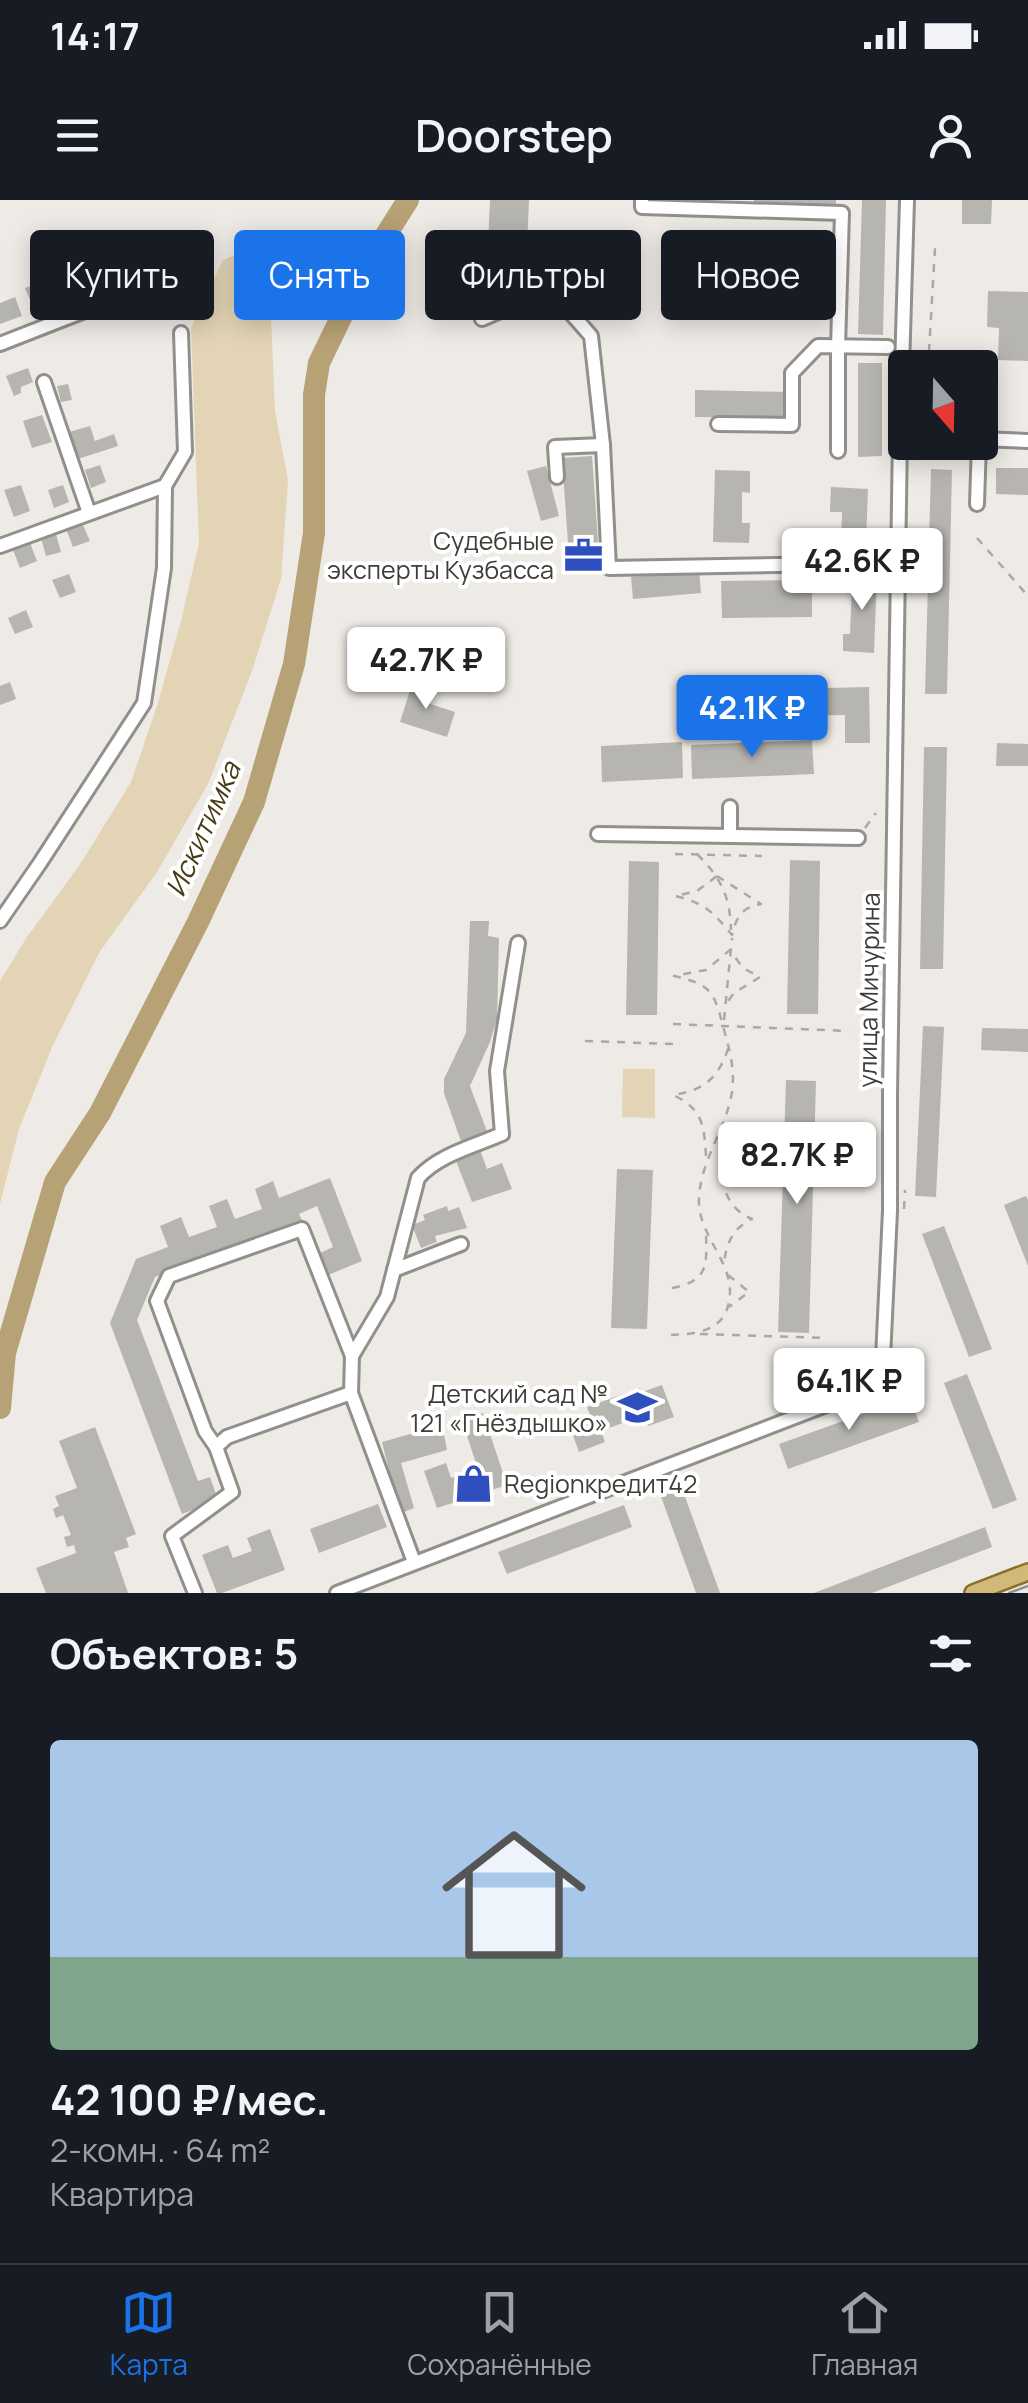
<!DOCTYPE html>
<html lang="ru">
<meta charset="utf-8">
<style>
:root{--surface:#171b24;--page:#242831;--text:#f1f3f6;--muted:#9ea1a6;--line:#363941;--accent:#1a73e8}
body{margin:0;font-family:Manrope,sans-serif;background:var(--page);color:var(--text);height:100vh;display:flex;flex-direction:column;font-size:38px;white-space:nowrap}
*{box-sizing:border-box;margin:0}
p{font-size:32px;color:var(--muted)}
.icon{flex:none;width:55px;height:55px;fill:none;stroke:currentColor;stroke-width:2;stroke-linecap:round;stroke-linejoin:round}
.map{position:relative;height:1393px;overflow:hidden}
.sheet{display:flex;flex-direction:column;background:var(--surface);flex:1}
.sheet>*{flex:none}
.banner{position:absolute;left:30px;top:30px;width:970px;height:90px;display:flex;gap:20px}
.needle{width:65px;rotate:160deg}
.controls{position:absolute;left:888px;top:150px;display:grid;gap:20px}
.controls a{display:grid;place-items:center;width:110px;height:110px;border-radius:10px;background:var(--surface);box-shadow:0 5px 25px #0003;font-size:50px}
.price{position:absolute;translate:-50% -85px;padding:0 22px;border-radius:10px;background:#fff;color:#222;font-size:32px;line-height:65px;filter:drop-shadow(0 2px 5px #0008)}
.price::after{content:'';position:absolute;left:50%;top:60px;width:30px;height:22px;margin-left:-15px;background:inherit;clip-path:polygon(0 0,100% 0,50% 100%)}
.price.current{background:var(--accent);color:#fff}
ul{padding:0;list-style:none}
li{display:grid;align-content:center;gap:20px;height:530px;padding:0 50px}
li+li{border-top:2px solid var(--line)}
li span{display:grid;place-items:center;height:310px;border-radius:10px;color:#555}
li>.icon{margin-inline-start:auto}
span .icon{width:180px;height:180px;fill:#fffc;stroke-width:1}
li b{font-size:42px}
h2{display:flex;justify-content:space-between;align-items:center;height:120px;padding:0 50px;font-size:42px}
.chip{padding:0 35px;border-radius:10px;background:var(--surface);box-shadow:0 5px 25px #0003;font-size:35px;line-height:90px}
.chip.current{background:var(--accent);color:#fff}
.status{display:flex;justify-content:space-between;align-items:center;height:70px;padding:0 50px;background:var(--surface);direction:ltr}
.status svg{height:28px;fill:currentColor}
header{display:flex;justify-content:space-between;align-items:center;height:130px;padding:0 50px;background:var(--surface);font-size:45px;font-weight:600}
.tab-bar{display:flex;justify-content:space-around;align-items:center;height:140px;border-top:2px solid var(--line);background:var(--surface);font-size:28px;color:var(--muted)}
.tab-bar a{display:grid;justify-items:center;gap:5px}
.tab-bar .current{color:var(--accent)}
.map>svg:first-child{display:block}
</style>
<div class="status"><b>14:17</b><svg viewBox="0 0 49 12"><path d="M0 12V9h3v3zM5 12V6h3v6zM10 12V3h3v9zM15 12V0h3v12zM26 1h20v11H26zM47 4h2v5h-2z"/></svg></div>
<header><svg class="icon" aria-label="menu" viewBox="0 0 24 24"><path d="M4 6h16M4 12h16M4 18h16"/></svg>Doorstep<svg class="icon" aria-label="person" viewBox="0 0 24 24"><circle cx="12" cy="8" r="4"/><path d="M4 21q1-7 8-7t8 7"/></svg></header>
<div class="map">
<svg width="1028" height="1393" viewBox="0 0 1028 1393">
<rect width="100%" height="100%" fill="#eeebe6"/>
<g fill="#e2d4b5">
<path d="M260 44 271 116 275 211 288 280 281 379 252 471 208 584 157 672 99 753 53 845 19 929 0 1004V781L27 737 81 663 131 582 157 506 181 421 199 343 191 128 223 60Z"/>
<path d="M623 869H655V918L622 917Z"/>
</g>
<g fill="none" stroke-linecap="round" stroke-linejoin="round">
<path stroke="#b6a274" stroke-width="22" d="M0 1208 5 1153 55 982 100 913 198 722 254 602 294 464 314 333V195L319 163 364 70 408 0"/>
</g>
<g fill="#b7b5b0">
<path d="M490 0H529L527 48H558V44L596 45 595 74H588L587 102 556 101 557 58 527 57 526 92 486 90Z"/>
<path d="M754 0H836V7L754 3Z"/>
<path d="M862 0H886L883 135 858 134Z"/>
<path d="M962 0H992L991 24H962Z"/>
<path d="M108 60 115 79 92 88 85 69Z"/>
<path d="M48 80 56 98 33 107 25 88Z"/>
<path d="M988 91 1028 92V161L998 160 999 128 987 127Z"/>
<path d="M15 97 22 116 0 124V103Z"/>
<path d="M858 163H882V256L858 257Z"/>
<path d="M28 168 33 182 21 187V193L14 196 6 176Z"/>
<path d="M68 184 72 200 61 202 57 186Z"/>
<path d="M695 190 791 192 790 218 695 217Z"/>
<path d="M42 215 52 242 32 248 23 221Z"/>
<path d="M90 226 95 241 114 234 118 246 78 259 69 232Z"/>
<path d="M592 256 600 369 570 371 562 258Z"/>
<path d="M100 265 106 282 91 288 85 270Z"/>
<path d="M546 266 559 316 541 321 527 271Z"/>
<path d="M996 268H1028V295L996 294Z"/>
<path d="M931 269 952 270 947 494H925Z"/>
<path d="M715 270 750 271V293L742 292V323H750L749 343 713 342Z"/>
<path d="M21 285 30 311 14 317 4 290Z"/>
<path d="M63 285 69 302 54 308 48 290Z"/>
<path d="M831 287 868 289 866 342 841 341 842 312H830Z"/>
<path d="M82 323 90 341 73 347 66 329Z"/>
<path d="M56 334 61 352 46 356 41 338Z"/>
<path d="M30 343 37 361 20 368 13 350Z"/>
<path d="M699 370 701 393 633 399 631 377Z"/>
<path d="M848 372 877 374 874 453 843 451V434H850L852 383H847Z"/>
<path d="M69 374 76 392 60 398 52 380Z"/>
<path d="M812 380V417L722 418 721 381Z"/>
<path d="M26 410 33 427 15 434 8 418Z"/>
<path d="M10 482 16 499 0 505V486Z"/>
<path d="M412 484 435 491 430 504 455 512 447 537 400 522Z"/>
<path d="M869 487 870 543H845V515L789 516V489Z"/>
<path d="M812 540 814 574 692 579 691 545Z"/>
<path d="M682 542 683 578 602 582 601 546Z"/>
<path d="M997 543 1028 544V566H996Z"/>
<path d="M924 547H947L943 769H920Z"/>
<path d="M790 660 820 661 818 814H787Z"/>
<path d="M629 661 659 662 657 815H626Z"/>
<path d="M470 721H489L488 736 499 738 497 819 490 842 470 886 488 934 476 939 487 969 502 963 512 989 472 1002 454 956 464 950 444 893V879L466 833Z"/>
<path d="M923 826 944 827 936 997 915 996Z"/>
<path d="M982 828 1028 829V852L981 850Z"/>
<path d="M786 880 816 881 809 1133 778 1132Z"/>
<path d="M617 969 653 970 647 1129 611 1128Z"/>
<path d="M330 978 362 1061 328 1075 320 1053 333 1047 317 1006 299 1014 302 1020 155 1077 137 1120 198 1281 210 1277 218 1300 182 1314 110 1123 136 1059 168 1047 160 1026 181 1017 189 1037 217 1027 209 1006 227 999 235 1019 262 1009 255 989 273 981 279 998Z"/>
<path d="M1026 996 1028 1000V1066L1004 1005Z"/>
<path d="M447 1006 448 1011 459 1007 467 1028 435 1036 437 1042 421 1048 412 1025 425 1020 423 1015Z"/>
<path d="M944 1026 992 1149 969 1157 922 1034Z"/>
<path d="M967 1174 1017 1300 993 1309 944 1183Z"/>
<path d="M662 1185 674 1217 648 1226 644 1215 601 1231 605 1242 579 1252 570 1227 591 1218 587 1207 640 1188 642 1192Z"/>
<path d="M910 1197 919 1222 788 1269 779 1244Z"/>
<path d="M483 1213 507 1285 437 1308 424 1271 446 1263 451 1278 478 1269 462 1221Z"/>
<path d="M442 1225 447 1250 401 1263 414 1308 404 1312 393 1287 382 1242Z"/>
<path d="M95 1227 136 1334 126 1338 129 1347 114 1352 128 1393H46L36 1368 76 1353 74 1345 67 1347 64 1337 71 1335 63 1315 56 1318 53 1309 59 1306 55 1296 77 1288 59 1241Z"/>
<path d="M680 1283 720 1393H696L659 1291Z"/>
<path d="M378 1304 387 1327 319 1353 310 1329Z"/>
<path d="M624 1305 632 1327 507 1374 498 1352Z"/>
<path d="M985 1327 992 1347 872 1393H814Z"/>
<path d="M270 1329 285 1370 222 1393H217L202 1355 228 1345 233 1358 252 1351 247 1338Z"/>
</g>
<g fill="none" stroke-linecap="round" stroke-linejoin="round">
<defs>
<g id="minor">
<path d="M642 0V7L842 13 838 147V251"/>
<path d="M482 119 505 109 569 111 591 136 603 245 609 368 898 363"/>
<path d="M0 144 105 103"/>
<path d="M44 182 89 313"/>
<path d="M718 224 792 225V173L818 146 888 147"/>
<path d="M980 239 1028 241"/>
<path d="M557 277 555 247 603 245"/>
<path d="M977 304 979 242"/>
<path d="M0 346 165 286"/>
<path d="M598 634 858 638"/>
<path d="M730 636V607"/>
<path d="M0 721 40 663 144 503 164 368 165 286 185 252 181 133"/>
<path d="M394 1070 461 1044"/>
<path d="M216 1247 227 1237 351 1193"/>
<path d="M414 1362 351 1193 352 1156 387 1097 418 978C438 955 474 946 502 934L497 871 518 743"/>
<path d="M195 1393 172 1336 232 1292 216 1247 205 1231 157 1101 169 1076 302 1029 352 1156"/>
<path d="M337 1393 865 1190 880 1176 883 1158 890 1011V894L900 236 907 0"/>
</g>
<path id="major" d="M973 1393 1028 1372"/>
</defs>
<use href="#minor" stroke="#92908b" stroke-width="18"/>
<use href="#major" stroke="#897029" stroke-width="20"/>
<g stroke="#aba9a5" stroke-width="2.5" stroke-dasharray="8 8" stroke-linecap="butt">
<path d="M928 168 935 48"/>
<path d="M977 338 1028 396"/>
<path d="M865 628 876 613"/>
<path d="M675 654 762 656"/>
<path d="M697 654C721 678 730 696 731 730"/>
<path d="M717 676 761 704C741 708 737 716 732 735 713 712 705 703 675 696L697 691Z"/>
<path d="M724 820 732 738"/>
<path d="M673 824 849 831"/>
<path d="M585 841 673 844"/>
<path d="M720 930C720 964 716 1004 752 1019 733 1028 727 1042 724 1062"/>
<path d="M706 956C704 925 703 909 673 895 706 890 719 877 729 846"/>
<path d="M904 1009 905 990"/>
<path d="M728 1075 749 1092 729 1107"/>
<path d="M672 1088C708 1081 707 1066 706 1034"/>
<path d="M700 1134 828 1138"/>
<path d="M671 1135C694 1134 721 1132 728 1106 739 1067 701 1041 699 1004 698 967 721 937 730 902 737 875 730 851 723 826 714 791 710 784 674 776L706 770 730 750 743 768 760 777 734 793 725 805"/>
<path d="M827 1187 828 1154"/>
</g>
<use href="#minor" stroke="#fff" stroke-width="12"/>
<use href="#major" stroke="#d1b979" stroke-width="15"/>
<path stroke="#92908d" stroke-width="2.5" d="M1009 1393 1028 1386"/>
</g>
<defs>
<symbol id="office-bare" viewBox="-9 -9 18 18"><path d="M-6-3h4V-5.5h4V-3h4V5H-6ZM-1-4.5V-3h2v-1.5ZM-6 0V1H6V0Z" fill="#2f4fbf" stroke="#fff" stroke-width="2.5" paint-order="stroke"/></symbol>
<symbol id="school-bare" viewBox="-9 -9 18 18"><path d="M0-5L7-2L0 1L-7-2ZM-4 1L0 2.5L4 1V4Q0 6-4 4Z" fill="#2f4fbf" stroke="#fff" stroke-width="2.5" paint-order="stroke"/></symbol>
<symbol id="shop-bare" viewBox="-9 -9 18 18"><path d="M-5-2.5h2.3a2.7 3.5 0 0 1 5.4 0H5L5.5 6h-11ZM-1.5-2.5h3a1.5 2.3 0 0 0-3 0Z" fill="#2f4fbf" stroke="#fff" stroke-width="2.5" paint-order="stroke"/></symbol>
</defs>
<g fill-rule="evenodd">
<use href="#office-bare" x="556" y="328" width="55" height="55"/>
<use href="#school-bare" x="610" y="1180" width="55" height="55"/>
<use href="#shop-bare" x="446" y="1256" width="55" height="55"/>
</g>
<g text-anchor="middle" stroke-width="8" stroke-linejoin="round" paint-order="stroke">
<g font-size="25" fill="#3d3d3b" stroke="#fff" text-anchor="end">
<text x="554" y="350">Судебные<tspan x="554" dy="29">эксперты Кузбасса</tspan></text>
<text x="608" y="1203">Детский сад №<tspan x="608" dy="29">121 «Гнёздышко»</tspan></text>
<text x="504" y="1293" text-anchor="start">Regionкредит42</text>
</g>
<g font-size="25" fill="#3d3d3b" stroke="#fff">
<text transform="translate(869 790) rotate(-89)" y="9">улица Мичурина</text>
</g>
<g font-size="28" font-style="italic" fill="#4a3b16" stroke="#fff">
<text transform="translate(203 629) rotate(-66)" y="10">Искитимка</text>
</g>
</g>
</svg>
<div class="controls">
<a><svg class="needle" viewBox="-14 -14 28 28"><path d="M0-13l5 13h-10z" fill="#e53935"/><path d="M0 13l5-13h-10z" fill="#9ea1a6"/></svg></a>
</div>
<b class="price" style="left:862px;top:413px">42.6K ₽</b>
<b class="price" style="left:426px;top:512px">42.7K ₽</b>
<b class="price current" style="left:752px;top:560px">42.1K ₽</b>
<b class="price" style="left:797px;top:1007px">82.7K ₽</b>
<b class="price" style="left:849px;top:1233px">64.1K ₽</b>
<div class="banner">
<a class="chip">Купить</a>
<a class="chip current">Снять</a>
<a class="chip">Фильтры</a>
<a class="chip">Новое</a>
</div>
</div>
<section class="sheet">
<h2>Объектов: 5<svg class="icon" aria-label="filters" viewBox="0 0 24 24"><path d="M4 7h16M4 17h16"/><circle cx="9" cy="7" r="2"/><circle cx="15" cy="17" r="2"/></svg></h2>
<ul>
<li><span style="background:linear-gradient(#a9c7e8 70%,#7fa58c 0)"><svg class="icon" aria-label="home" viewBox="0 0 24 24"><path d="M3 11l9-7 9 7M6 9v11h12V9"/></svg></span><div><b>42 100 ₽/мес.</b><p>2-комн. · 64 m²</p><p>Квартира</p></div></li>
</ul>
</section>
<nav class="tab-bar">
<a class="current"><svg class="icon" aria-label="map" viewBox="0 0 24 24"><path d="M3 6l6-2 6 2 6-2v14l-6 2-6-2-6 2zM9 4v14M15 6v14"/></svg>Карта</a>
<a><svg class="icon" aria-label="saved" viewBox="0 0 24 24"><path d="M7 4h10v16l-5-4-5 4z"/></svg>Сохранённые</a>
<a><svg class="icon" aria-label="home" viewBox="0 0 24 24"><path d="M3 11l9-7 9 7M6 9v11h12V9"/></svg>Главная</a>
</nav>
